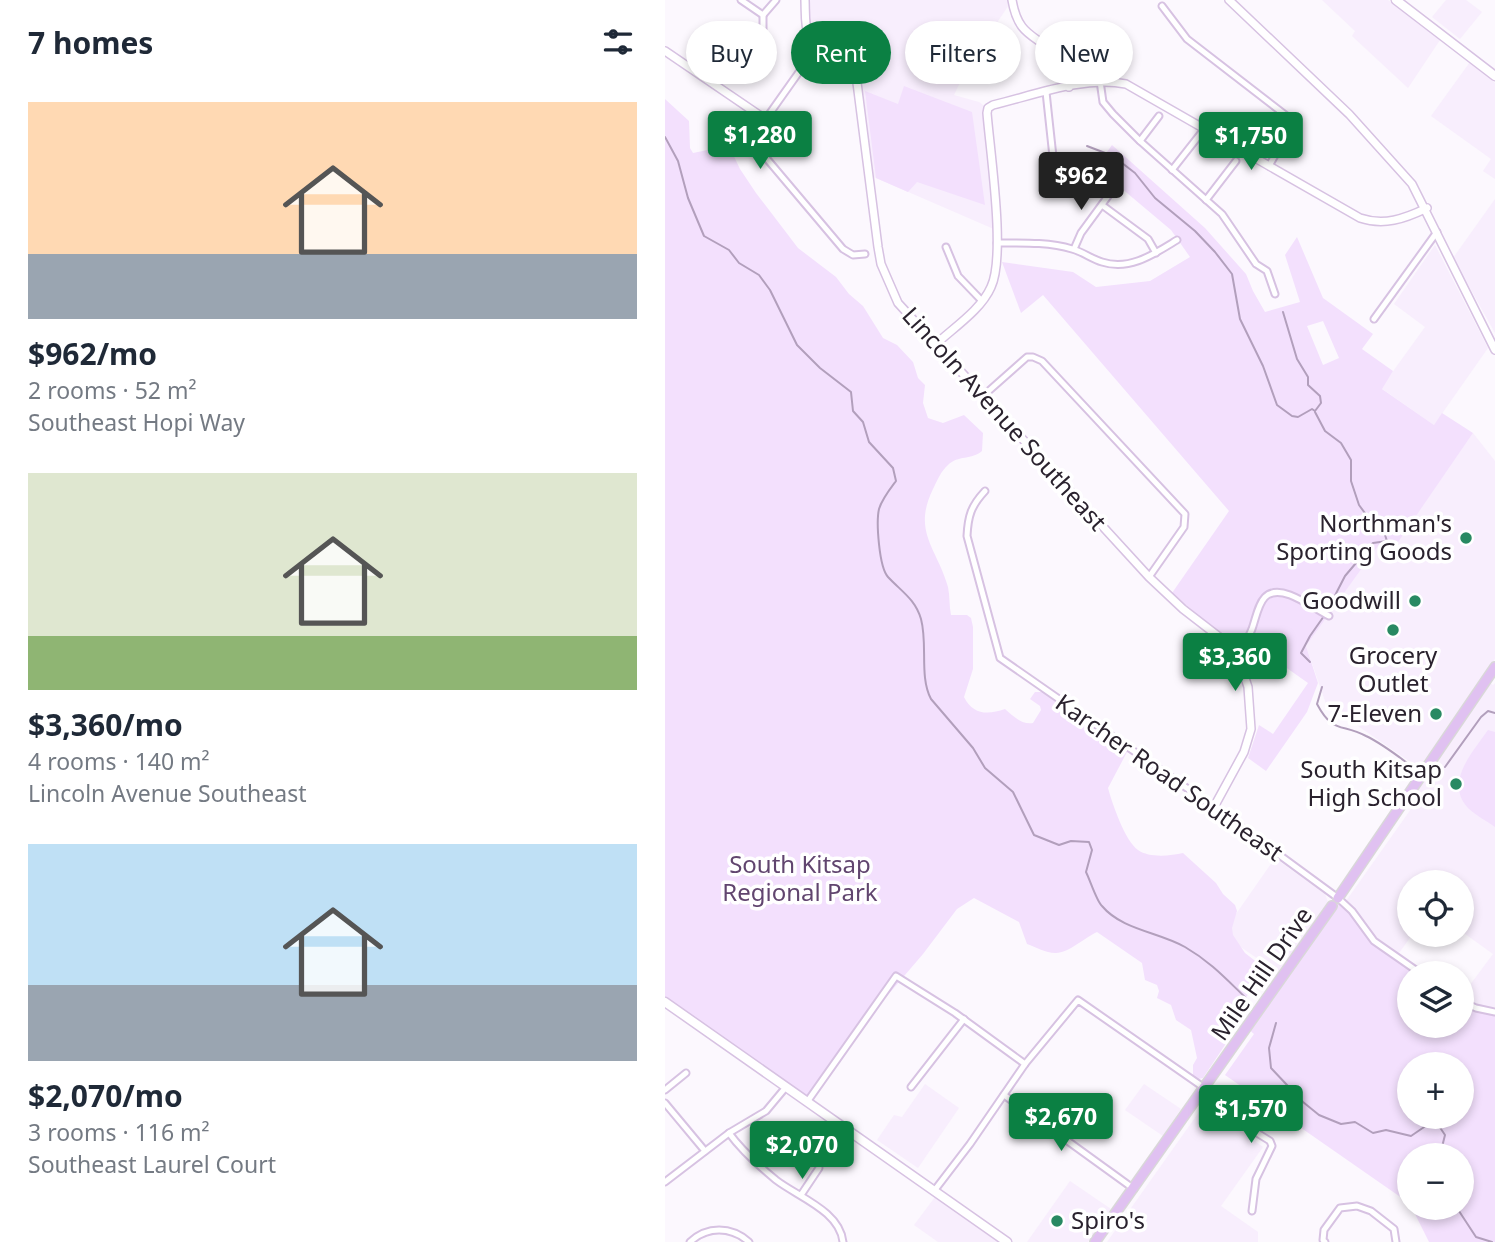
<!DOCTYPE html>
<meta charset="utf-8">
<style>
:root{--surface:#fff;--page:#f2f2f3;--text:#1f2937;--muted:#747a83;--accent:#0b8043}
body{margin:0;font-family:"Noto Sans",sans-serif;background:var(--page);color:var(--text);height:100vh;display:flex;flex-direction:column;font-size:26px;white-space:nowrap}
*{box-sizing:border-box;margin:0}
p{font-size:23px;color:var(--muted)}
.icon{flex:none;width:38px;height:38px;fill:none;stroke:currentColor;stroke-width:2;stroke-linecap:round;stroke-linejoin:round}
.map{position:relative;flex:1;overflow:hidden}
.details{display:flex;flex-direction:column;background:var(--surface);width:665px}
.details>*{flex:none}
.banner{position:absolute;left:21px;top:21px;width:665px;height:63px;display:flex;gap:14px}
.tools{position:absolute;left:732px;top:870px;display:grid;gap:14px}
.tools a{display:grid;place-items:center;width:77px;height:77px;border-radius:50%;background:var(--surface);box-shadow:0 4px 10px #0003;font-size:35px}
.price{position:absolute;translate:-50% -60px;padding:0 16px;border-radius:7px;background:var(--accent);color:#fff;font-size:23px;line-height:46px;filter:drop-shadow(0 2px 4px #0008)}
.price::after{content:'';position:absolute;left:50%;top:42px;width:21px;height:16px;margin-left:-10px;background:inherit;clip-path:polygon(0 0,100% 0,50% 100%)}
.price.active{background:#222;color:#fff}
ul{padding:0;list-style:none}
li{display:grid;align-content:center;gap:14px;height:371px;padding:0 28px}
li span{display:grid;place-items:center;height:217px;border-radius:0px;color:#555}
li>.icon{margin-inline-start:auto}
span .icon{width:126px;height:126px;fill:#fffc;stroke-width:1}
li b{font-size:30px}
h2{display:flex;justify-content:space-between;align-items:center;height:84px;padding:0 28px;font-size:30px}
.tag{padding:0 24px;border-radius:32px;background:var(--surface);box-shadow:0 4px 10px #0003;font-size:24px;line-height:63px}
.tag.active{background:var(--accent);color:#fff}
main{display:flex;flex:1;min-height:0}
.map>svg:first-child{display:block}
</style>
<main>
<section class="details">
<h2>7 homes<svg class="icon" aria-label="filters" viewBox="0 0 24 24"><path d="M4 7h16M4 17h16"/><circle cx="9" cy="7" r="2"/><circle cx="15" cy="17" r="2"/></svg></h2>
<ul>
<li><span style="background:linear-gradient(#ffd9b3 70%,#9aa5b1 0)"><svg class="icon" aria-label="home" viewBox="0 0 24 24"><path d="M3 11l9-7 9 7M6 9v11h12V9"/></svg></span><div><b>$962/mo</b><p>2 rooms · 52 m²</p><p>Southeast Hopi Way</p></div></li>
<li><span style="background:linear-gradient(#dfe7d0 75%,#8fb573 0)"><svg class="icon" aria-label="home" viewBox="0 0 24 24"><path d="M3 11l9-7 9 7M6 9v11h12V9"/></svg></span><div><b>$3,360/mo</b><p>4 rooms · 140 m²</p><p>Lincoln Avenue Southeast</p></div></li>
<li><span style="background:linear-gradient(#bfe0f5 65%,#9aa5b1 0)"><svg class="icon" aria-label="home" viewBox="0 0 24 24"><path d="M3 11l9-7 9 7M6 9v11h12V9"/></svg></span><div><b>$2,070/mo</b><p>3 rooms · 116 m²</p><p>Southeast Laurel Court</p></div></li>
</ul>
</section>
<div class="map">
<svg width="830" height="1242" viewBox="0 0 830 1242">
<rect width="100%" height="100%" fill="#fcf8fe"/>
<g fill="#f8eefd">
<path d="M140 0H347L301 70 289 95 314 102 323 109 331 230 204 175 190 67 147 43Z"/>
<path d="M657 0H723L775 40 743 88 687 36 690 31Z"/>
<path d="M781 0H801L817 12 795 39 767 17Z"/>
<path d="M805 62 830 83V179L818 171 826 159 766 116Z"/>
<path d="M830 199V333L788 258Z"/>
<path d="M770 245 823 348 769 425 716 388 760 327 729 304Z"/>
<path d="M808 433 830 461V659L754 768 661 704 641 646 718 539 729 547Z"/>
<path d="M821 680 828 685 830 683V1007H820L796 997 828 954 796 931V882H744V934L747 935 734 953 709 936 681 901 746 809 738 804Z"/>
<path d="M610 858 660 894 663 902 613 973 557 934Z"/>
<path d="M260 1084 294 1108 253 1168 212 1140 229 1115 237 1117Z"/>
<path d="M479 1084 516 1109 498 1136 460 1110Z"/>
<path d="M539 1105 598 1147 556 1206 593 1232V1242H442Z"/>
<path d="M405 1181 446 1209 423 1242H362Z"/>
<path d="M270 1197 333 1242H273L249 1225Z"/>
</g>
<g fill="#f3e0fd" fill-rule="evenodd">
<path d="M239 86 307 112 320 205 252 182 243 192 211 178 200 91 233 104Z"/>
<path d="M0 99 24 121 25 148 28 153 62 146 65 148 75 169 91 193 133 248 171 277 184 294 198 306 218 338 232 345 248 362 253 378 260 385 258 403 263 418 278 423 299 415 318 433 317 451C307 460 293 455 283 465 276 471 272 481 268 489 247 532 272 548 283 587 285 596 284 606 286 615H302L306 618 308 627V669L299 697C308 715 323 715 340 709 348 716 357 725 368 723L376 710 375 706 365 699 370 692H378L462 752 443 788C447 803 460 841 473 850 484 858 505 856 518 853L551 883 558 894 570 905 572 911 567 928 568 935 580 953 598 967 597 974 569 1015 560 1045 538 1078 533 1079 528 1075V1065L532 1058 526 1030 511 1020 506 1005 492 998 494 991 492 985 480 980 477 963 432 932C421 937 402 954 390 953 381 953 371 947 362 944L354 922 309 898 292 909 258 954 192 1031 142 1102 0 1002Z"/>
<path d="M447 145 540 228 581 274 588 291 600 312 635 302 620 255 632 237 658 298 708 334 697 349 728 371 717 389 769 425 777 413 808 433 729 548 718 539 641 646 653 683 642 712 601 771 583 758 594 725 608 734 643 683 592 647 584 658 507 593 564 511 378 295 356 313 337 262 408 272 431 287 485 281 525 257 506 230 431 167ZM658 321 674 358 658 365 642 326Z"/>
<path d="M823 730 830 732V827C822 821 810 815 803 808 779 782 808 752 823 730Z"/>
<path d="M673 898 701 931 755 973H744V1026H796V1001L830 1012V1242H764L747 1208H796V1155H744V1203L560 1075 589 1034 582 1028ZM744 1064H796V1116H744Z"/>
</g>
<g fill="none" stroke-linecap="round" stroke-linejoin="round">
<g stroke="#b29fbc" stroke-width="2">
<path d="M0 137 13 161 23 198 39 236 64 250 74 263 94 275 105 290 132 345 155 368 186 392 188 411 198 422 204 442 228 468 231 481C225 489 217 499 214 509 211 522 214 567 223 577 237 592 250 599 256 619 263 645 254 676 266 699L308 748 320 768 348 792 369 835 394 845 406 841 424 842 427 850 421 872C425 880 432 902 437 906 457 930 494 932 520 947 546 962 562 980 583 1000"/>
<path d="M422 146 448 156 470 173 490 198 530 231 550 252 567 274 575 319 598 366 612 405 627 416 633 417 647 409 650 411 656 403 655 396 643 385V377L632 359 618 312"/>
<path d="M650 412 660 431 676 443 686 460V481L694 505 705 520 716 521 721 526 719 532 722 541 708 543 680 576 662 611"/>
<path d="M645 662 636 653 645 636 659 616"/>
<path d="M657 687 652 704C668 734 676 723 701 736 718 744 734 757 749 768"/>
<path d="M780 767 816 717 823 711 830 713"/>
<path d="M611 1023 604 1048 606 1068 638 1102 654 1115 676 1124 690 1122 708 1133 721 1130 746 1136 765 1123 774 1126 780 1135 775 1155"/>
<path d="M792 1208 811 1237 827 1242"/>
</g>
<defs>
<g id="minor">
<path d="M76 0 98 15 111 0"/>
<path d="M497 6 522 39 623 117V132L604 166"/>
<path d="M92 44 98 35V15"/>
<path d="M151 48 98 123C93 136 95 148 102 159L178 249 188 255 200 254"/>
<path d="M435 81 438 102 448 114 475 141 557 214 591 264 602 271 610 294"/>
<path d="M381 92 389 166"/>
<path d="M475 141 494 116"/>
<path d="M507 170 540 128"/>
<path d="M541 200 571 161"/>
<path d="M437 205 483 239 491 253"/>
<path d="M332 243C356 243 384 242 407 249 418 252 427 259 437 262 465 271 489 254 512 240"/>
<path d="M281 247 293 276 317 301"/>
<path d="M409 249 416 233 449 188"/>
<path d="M709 319 772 232"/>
<path d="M318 396 362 357H368L377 361 520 514 519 527 484 577"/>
<path d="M320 491C306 506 303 516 302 536L335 658 549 807 673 898 687 911 709 941 755 973"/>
<path d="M572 659C577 649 583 639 587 629 594 609 595 584 625 595 638 600 651 609 664 616"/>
<path d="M796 1001 811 1008 830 1012"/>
<path d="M246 1087 299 1019"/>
<path d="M0 1090 21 1073"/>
<path d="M339 1095 469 1189"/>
<path d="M142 1102 231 976 290 1013 360 1064"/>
<path d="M0 1103 40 1151"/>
<path d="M64 1133C77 1151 94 1166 111 1180 133 1197 175 1211 178 1242"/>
<path d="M0 1182 64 1133 101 1111 121 1087"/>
<path d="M269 1191 305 1144 360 1064 413 1000 551 1096 556 1105 584 1128 605 1141 607 1146 591 1179 587 1211"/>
<path d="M136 1195 154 1168"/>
<path d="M25 1242C42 1226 66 1226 84 1242"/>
<path d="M660 1242 658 1240 659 1230 675 1208 692 1206 706 1211 729 1229 731 1242"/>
</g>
<g id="tertiary">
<path d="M140 0C141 25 137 45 166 54 176 57 183 59 190 67L213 247 216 264 233 303 484 577 518 609 562 643 576 666 583 687 586 729 579 752 549 807"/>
<path d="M347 0C354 41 374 33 395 60 401 68 402 77 404 87"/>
<path d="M564 0 684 114 747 184 830 350"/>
<path d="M0 51 100 119"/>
<path d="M270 345C288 328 316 310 326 287 341 256 325 151 322 113L323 108 328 105C370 95 417 76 461 84L695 218C719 226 739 219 762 208"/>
</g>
<g id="secondary">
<path d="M731 0 830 76"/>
<path d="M0 1002 342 1242"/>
</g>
<g id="primary">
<path d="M673 898 830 667"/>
<path d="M430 1242 667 906"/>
</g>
</defs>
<use href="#minor" stroke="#d7c2e2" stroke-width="9"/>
<use href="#tertiary" stroke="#d7c2e2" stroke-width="10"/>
<use href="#secondary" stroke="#d7c2e2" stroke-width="11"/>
<use href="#primary" stroke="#d9d7d9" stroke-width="12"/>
<use href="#minor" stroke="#fff" stroke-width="5"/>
<use href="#tertiary" stroke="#fff" stroke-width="7"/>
<use href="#secondary" stroke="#fff" stroke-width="8"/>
<use href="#primary" stroke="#e0c1f1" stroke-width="9"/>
</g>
<g fill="#288962" stroke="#fff" stroke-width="2.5">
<circle cx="801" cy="538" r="7"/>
<circle cx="750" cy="601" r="7"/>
<circle cx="728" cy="630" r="7"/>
<circle cx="771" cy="714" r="7"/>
<circle cx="791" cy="784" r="7"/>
<circle cx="392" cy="1221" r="7"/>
</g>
<g text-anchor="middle" stroke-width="7" stroke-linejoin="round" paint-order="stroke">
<g font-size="24" fill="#2a222e" stroke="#fff">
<text transform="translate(339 419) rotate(48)" y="8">Lincoln Avenue Southeast</text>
<text transform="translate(504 778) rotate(35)" y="8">Karcher Road Southeast</text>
<text transform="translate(597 974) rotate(-55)" y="8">Mile Hill Drive</text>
</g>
<g font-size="24" fill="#2a222e" stroke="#fff" text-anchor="end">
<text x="787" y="532">Northman's<tspan x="787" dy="28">Sporting Goods</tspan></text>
<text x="736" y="609">Goodwill</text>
<text x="728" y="664" text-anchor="middle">Grocery<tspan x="728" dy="28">Outlet</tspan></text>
<text x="757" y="722">7-Eleven</text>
<text x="777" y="778">South Kitsap<tspan x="777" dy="28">High School</tspan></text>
<text x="406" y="1229" text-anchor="start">Spiro's</text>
</g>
<g font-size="24" fill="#61456f" stroke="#fff">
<text x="135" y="873">South Kitsap<tspan x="135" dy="28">Regional Park</tspan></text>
</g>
</g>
</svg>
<div class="tools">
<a><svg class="icon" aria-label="locate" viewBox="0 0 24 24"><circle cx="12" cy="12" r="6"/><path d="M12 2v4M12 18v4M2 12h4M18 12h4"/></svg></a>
<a><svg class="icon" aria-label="layers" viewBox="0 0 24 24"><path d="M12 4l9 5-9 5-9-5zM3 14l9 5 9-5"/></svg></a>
<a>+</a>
<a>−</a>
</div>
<b class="price" style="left:95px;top:171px">$1,280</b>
<b class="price" style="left:586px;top:172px">$1,750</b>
<b class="price active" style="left:416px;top:212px">$962</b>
<b class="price" style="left:570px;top:693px">$3,360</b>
<b class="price" style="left:586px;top:1145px">$1,570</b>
<b class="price" style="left:396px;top:1153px">$2,670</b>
<b class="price" style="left:137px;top:1181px">$2,070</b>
<div class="banner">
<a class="tag">Buy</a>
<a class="tag active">Rent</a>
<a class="tag">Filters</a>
<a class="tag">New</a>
</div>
</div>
</main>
